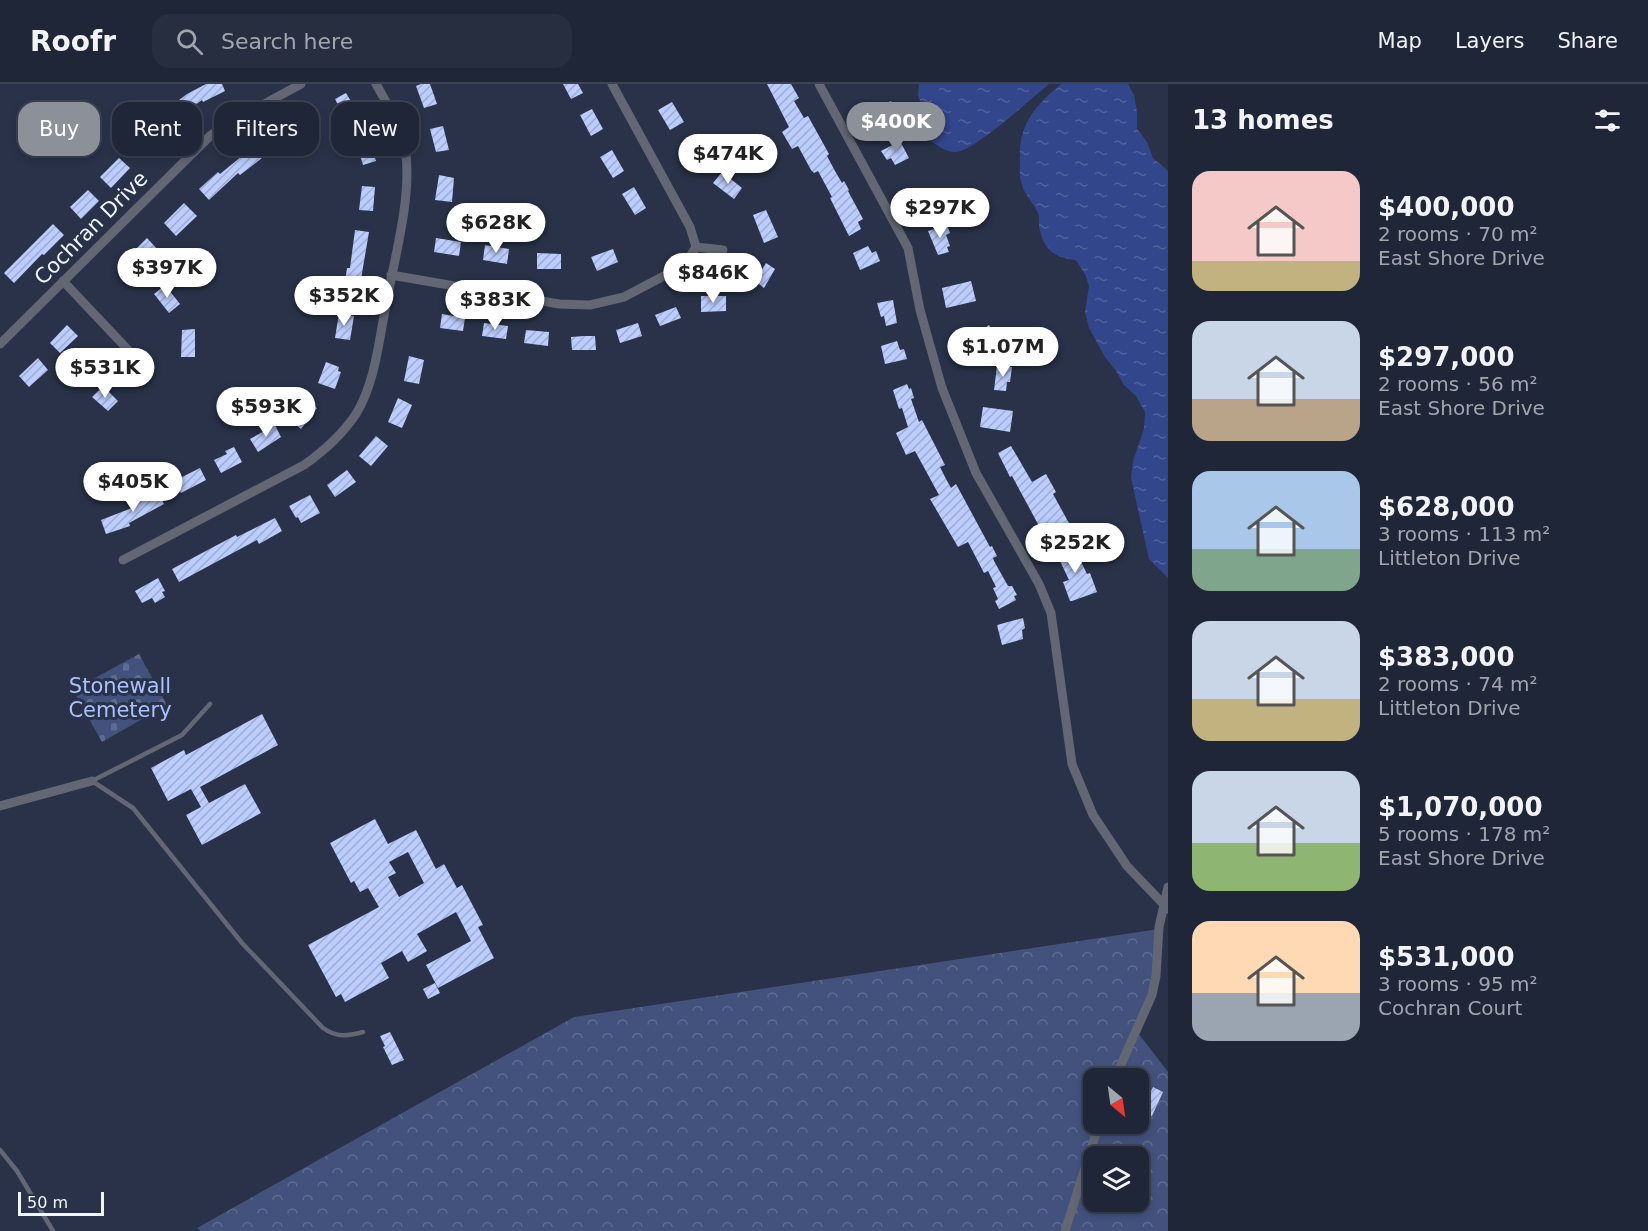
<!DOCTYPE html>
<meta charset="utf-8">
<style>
:root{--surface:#1f2637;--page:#272e3f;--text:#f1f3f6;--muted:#a1a5ad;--line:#3c4352;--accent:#8c9099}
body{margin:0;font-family:"DejaVu Sans",sans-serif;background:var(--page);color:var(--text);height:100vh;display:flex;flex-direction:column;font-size:22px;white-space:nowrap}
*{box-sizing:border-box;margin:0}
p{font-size:20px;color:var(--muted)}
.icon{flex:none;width:33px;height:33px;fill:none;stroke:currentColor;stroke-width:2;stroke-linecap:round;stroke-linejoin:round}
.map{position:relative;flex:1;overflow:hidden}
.details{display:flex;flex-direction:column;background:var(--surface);width:480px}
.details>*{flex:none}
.guide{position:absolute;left:18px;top:18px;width:570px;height:54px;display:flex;gap:12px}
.needle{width:39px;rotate:151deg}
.tools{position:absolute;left:1083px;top:984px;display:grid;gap:12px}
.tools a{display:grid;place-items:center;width:66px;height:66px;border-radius:12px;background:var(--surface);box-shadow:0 3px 9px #0003,0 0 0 2px var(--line);font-size:30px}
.scale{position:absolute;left:18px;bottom:15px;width:86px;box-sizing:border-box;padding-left:6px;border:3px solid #f1f5fe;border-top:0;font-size:16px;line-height:21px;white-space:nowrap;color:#f1f5fe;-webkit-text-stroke:4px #293249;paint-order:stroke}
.price{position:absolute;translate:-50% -51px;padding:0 14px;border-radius:21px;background:#fff;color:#222;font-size:20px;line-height:39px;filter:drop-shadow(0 2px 3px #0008)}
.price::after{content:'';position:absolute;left:50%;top:36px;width:18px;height:14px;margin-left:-9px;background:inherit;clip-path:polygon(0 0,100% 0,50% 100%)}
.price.active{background:var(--accent);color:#fff}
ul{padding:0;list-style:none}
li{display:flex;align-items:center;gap:18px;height:150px;padding:0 24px}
li span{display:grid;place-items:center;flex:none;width:168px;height:120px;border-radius:18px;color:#555}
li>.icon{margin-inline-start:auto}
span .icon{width:72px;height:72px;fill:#fffc;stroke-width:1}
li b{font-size:26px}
h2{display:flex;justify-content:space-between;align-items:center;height:72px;padding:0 24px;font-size:26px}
.pill{padding:0 21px;border-radius:18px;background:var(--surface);box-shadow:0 3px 9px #0003,0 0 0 2px var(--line);font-size:21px;line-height:54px}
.pill.active{background:var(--accent);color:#fff}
header{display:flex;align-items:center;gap:36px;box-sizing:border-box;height:84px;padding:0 30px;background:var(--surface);border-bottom:2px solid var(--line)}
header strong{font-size:28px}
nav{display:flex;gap:33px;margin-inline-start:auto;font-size:21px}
.search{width:420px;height:54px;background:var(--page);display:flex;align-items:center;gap:15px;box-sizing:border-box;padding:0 21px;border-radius:18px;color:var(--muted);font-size:22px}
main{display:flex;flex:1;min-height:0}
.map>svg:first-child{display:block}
</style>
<header>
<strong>Roofr</strong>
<div class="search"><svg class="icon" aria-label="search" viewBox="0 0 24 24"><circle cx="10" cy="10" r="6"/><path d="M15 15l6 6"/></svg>Search here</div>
<nav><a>Map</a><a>Layers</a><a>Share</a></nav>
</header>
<main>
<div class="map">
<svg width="1168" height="1147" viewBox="0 0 1168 1147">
<defs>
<pattern id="forest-crowns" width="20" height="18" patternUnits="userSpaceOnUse" patternTransform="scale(1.5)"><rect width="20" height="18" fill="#42527d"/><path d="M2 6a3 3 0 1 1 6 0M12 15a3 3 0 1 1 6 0" fill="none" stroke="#5e6c90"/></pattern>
<pattern id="cemetery-stones" width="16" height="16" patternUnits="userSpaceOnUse" patternTransform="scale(1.5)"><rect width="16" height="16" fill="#42527d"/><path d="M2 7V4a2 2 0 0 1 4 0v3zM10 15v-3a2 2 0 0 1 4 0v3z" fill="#5e6c90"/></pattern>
<pattern id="water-ripples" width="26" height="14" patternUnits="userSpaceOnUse" patternTransform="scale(1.5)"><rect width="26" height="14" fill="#32468c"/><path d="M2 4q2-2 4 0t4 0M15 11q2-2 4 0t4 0" fill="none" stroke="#50619d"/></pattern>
<pattern id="building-hatch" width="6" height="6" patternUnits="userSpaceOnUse" patternTransform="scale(1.5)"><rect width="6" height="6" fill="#bbcdfe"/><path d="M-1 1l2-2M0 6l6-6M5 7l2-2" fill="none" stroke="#9eacd2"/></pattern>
</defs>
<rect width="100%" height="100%" fill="#293249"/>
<path fill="url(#forest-crowns)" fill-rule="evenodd" d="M1159 845 1161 881 1135 945 1168 988V1147H201L197 1144 574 933ZM1094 994H1138V1040H1094ZM1094 1072H1138V1118H1094Z"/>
<path fill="url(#cemetery-stones)" d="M139 570 167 621 102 658 73 606Z"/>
<g fill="url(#water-ripples)">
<path d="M919 0H1049C1033 13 972 69 955 68 945 68 937 61 930 56L926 27 918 13Z"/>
<path d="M1061 0H1128L1134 11 1137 28V45L1147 58 1153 74 1168 87V494L1149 475 1131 394 1133 377 1144 345 1145 328 1136 312 1124 301 1116 287 1105 273 1089 244 1085 228 1089 202 1085 190 1076 176C1057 174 1045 168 1040 147 1038 141 1040 135 1038 129 1034 119 1025 112 1022 101 1019 94 1020 86 1020 78 1018 41 1034 23 1061 0Z"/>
</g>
<g fill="url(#building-hatch)" fill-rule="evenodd">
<path d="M206 0H222L225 7 203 18 202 16 171 39 163 28 187 10Z"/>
<path d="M421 0H430L437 20 424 24 416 2Z"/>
<path d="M563 0H578L583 9 571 15Z"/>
<path d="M767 0H791L799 14 794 17 804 34 808 32 829 70 827 72 835 87 842 99 844 97 849 106 848 107 863 135 858 138 861 145 849 152 830 114 832 113 818 87 814 89 811 86 798 62 792 65 782 48 789 43Z"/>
<path d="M346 9 358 29 346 36 335 15Z"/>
<path d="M891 17 899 36 873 50 863 32Z"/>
<path d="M672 18 684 38 670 46 658 26Z"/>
<path d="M592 25 603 45 591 52 580 31Z"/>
<path d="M152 42 163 53 144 71 133 59Z"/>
<path d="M443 42 449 66 436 68 430 45Z"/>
<path d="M369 55 376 77 363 81 356 58Z"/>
<path d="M900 57 909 74 895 81 891 74 887 76 881 67Z"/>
<path d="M696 59 707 80 694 87 683 66Z"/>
<path d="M253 63 262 74 240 91 238 89 209 116 199 105 218 88 220 90Z"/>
<path d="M612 66 624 87 613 94 600 73Z"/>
<path d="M119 74 130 84 111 104 100 93Z"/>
<path d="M722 88 742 104 734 115 713 99Z"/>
<path d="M439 91 454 94 452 118 435 116Z"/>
<path d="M362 102 375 103 373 127 359 126Z"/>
<path d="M634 103 646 124 635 131 622 110Z"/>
<path d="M88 106 99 117 81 135 70 123Z"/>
<path d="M184 119 197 132 176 152 164 139Z"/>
<path d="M766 126 778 153 764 159 753 131Z"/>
<path d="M53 140 64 151 44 171 42 170 14 199 4 189Z"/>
<path d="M947 141 950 149 946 151 950 162 947 163 949 168 938 171 928 147Z"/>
<path d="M355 146 369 148 358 213 343 210 347 184H350Z"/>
<path d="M147 154 158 166 140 182 130 171Z"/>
<path d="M436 154 461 158 459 172 434 168Z"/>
<path d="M485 161 509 165 507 180 483 176Z"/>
<path d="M868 162 872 169 876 167 880 177 860 186 853 169Z"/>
<path d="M613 165 618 178 597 187 591 173Z"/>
<path d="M537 169 561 170V185H537Z"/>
<path d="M766 179 775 185 764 204 755 197Z"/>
<path d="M971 197 976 217 946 224 942 204Z"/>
<path d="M165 201 180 220 169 229 154 210Z"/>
<path d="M701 212H726V227L701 228Z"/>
<path d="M893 216 897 239 886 242 884 232 881 233 877 219Z"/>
<path d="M676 223 681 234 660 242 655 231Z"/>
<path d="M339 229 354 232 350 256 335 254Z"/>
<path d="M442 230 465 234 463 247 440 244Z"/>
<path d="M484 239 508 242 506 255 482 252Z"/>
<path d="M638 239 642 252 620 259 616 246Z"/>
<path d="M67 241 78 252 60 269 50 259Z"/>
<path d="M989 241 1000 257 984 268 978 260 982 257 977 250Z"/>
<path d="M195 245V273H181L182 246Z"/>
<path d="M526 246 549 248 548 262 524 259Z"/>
<path d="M584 252H595L596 266H572L571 253Z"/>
<path d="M897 257 900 266 904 265 907 275 885 280 881 262Z"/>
<path d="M409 272 424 276 419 300 404 297Z"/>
<path d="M38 274 48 286 29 303 19 292Z"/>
<path d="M326 278 339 283 338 287 341 288 335 305 318 299Z"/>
<path d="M997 282 1012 283 1010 298H1007L1006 307 994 306Z"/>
<path d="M907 300 909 305 911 304 914 314 911 315 919 338 922 336 945 381 940 383 945 393 951 404 956 400 990 463 992 462 997 472 993 474 994 477 1008 502H1012L1017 511 1014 512 1016 516 999 525 995 517 998 515 993 504 996 503 988 487 984 489 968 458 958 463 930 415 939 411 915 367 906 371 896 349 908 343 902 324 899 325 893 306Z"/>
<path d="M103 302 118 317 108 327 92 313Z"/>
<path d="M398 314 412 321 402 344 388 338Z"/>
<path d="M305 315 317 324 301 345 289 335Z"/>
<path d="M983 323 1013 327 1010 348 980 343Z"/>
<path d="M275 341 281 353 258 368 250 355Z"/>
<path d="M376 352 388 362 371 382 359 372Z"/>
<path d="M1011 362 1032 398 1046 390 1056 408 1053 410 1070 441 1045 453 1012 392 1010 393 998 369Z"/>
<path d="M234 363 242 378 221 389 214 376 227 370 225 367Z"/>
<path d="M200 384 206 396 181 409 174 397Z"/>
<path d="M347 386 356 398 335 413 327 401Z"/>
<path d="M157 406 164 420 129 439 130 442 106 450 101 436 137 422 135 418Z"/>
<path d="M310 411 320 429 301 439 298 433 296 434 289 422Z"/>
<path d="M275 434 282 447 259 460 257 456 179 498 172 485 236 451 237 453Z"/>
<path d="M1072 459 1087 490 1090 489 1097 508 1072 517H1070L1063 498 1069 496 1060 477 1057 478 1052 469Z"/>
<path d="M158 494 165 507 162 508 165 513 155 519 152 514 142 519 135 507Z"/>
<path d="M1023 534 1025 544 1022 546 1023 555 1002 561 997 541Z"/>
<path d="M262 630 278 661 200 703 209 719 245 700 261 729 202 761 186 731 201 723 191 705 168 717 151 684 184 666 186 671Z"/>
<path d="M375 735 388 760 416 746 436 785 444 780 457 804 462 801 483 841 478 843 494 874 438 904 426 881 471 857 456 828 417 850 427 867 408 878 402 867 381 879 389 894 345 918 341 910 336 913 308 861 379 823 368 804 360 808 354 797 351 799 330 759ZM408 768 424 799 399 813 388 793 396 789 389 778Z"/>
<path d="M435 899 440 909 428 915 423 905Z"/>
<path d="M390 948 404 976 392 981 383 963 385 962 380 952Z"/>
<path d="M1153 1003 1163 1008 1152 1032 1139 1026 1146 1008 1150 1010Z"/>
</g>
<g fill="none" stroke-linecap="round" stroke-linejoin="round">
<g stroke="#626773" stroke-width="4.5">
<path d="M210 620 182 651 92 697 133 724 242 859 323 944C337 954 347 952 363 948"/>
<path d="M0 1066 17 1087 53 1147"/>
</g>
<g stroke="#626773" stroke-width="9">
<path d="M819 0 908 164 920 226 942 304 976 389 1039 500 1051 529 1072 680 1093 731 1127 782 1168 825"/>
<path d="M696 163 723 166"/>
<path d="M391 191 559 220 590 221 624 213 677 185 689 174 696 163 690 143 612 0"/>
<path d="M63 197 131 269"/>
<path d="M0 260 211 51 231 38 301 0"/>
<path d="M123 476 304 381C324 367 342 351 356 330 376 297 379 254 387 216 395 172 411 115 406 71 402 45 389 23 376 0"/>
<path d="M0 722 92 697"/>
<path d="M1115 994 1152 911 1156 892 1159 843 1168 803"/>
<path d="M1065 1147 1099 1040"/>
</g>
</g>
<g text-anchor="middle" stroke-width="6" stroke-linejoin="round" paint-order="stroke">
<g font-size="21" fill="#f1f5fe" stroke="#293249">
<text transform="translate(91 144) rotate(-45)" y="7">Cochran Drive</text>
</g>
<g font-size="21" fill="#abc1fd" stroke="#293249">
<text x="120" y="609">Stonewall<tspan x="120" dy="24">Cemetery</tspan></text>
</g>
</g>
</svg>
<div class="tools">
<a><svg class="needle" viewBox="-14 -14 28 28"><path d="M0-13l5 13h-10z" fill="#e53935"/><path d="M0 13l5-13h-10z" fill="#a1a5ad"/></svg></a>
<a><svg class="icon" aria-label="layers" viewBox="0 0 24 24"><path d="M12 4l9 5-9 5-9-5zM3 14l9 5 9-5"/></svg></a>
</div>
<div class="scale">50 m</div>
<b class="price active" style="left:896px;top:69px">$400K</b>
<b class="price" style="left:728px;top:101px">$474K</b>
<b class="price" style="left:940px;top:155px">$297K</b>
<b class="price" style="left:496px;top:170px">$628K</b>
<b class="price" style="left:167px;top:215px">$397K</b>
<b class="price" style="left:713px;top:220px">$846K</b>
<b class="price" style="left:344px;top:243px">$352K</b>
<b class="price" style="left:495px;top:247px">$383K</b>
<b class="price" style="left:1003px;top:294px">$1.07M</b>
<b class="price" style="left:105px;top:315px">$531K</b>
<b class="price" style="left:266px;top:354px">$593K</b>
<b class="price" style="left:133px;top:429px">$405K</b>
<b class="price" style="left:1075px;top:490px">$252K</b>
<div class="guide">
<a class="pill active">Buy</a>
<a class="pill">Rent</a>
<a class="pill">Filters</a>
<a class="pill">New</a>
</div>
</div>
<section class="details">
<h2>13 homes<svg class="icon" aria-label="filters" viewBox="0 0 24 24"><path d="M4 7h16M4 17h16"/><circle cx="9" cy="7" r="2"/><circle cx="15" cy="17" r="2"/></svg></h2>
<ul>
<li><span style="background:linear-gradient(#f6c9c9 75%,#c2b280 0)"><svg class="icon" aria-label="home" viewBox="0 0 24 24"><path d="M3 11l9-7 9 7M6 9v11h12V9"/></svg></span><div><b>$400,000</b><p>2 rooms · 70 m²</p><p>East Shore Drive</p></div></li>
<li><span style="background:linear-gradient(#c9d6e8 65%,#b9a48a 0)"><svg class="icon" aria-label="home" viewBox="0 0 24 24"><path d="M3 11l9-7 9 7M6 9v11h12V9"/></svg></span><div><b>$297,000</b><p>2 rooms · 56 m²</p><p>East Shore Drive</p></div></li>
<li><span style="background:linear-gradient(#a9c7e8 65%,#7fa58c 0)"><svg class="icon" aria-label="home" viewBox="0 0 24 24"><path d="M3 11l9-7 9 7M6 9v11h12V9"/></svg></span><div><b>$628,000</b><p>3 rooms · 113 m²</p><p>Littleton Drive</p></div></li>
<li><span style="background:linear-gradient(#c9d6e8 65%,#c2b280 0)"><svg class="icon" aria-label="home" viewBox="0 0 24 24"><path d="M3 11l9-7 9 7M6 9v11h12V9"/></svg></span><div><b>$383,000</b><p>2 rooms · 74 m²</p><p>Littleton Drive</p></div></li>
<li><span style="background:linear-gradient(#c9d6e8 60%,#8fb573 0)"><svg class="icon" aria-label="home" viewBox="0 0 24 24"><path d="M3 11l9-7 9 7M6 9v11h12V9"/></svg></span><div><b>$1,070,000</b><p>5 rooms · 178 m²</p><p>East Shore Drive</p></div></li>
<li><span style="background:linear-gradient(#ffd9b3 60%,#9aa5b1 0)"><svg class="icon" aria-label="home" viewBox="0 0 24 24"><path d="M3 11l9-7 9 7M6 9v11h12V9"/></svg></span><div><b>$531,000</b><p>3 rooms · 95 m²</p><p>Cochran Court</p></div></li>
</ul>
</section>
</main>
